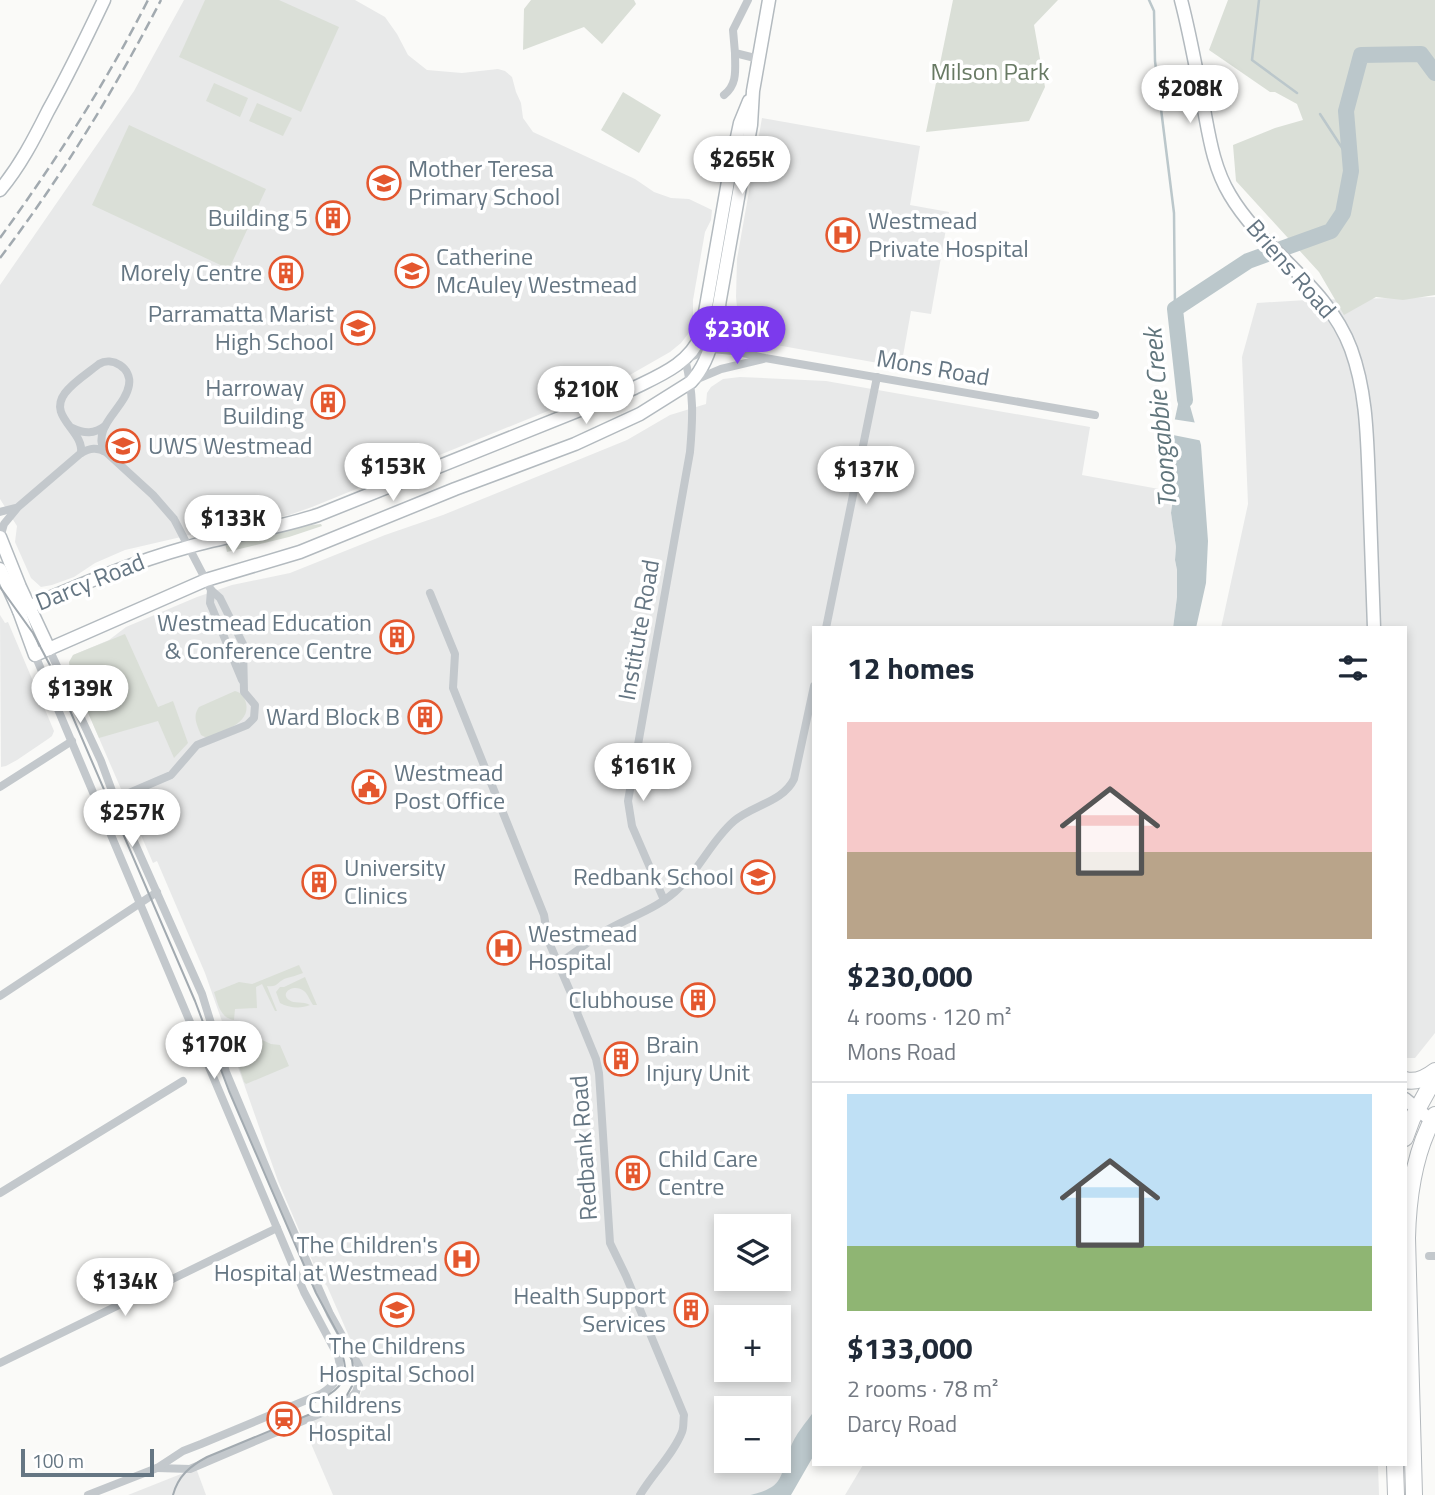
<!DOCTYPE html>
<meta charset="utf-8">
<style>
:root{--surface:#fff;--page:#f2f2f3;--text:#1f2937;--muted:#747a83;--line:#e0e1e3;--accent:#7c3aed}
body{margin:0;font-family:"Titillium Web",sans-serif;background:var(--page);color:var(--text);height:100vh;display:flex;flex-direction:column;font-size:26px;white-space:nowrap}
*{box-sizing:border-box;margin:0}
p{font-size:23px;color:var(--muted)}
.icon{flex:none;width:38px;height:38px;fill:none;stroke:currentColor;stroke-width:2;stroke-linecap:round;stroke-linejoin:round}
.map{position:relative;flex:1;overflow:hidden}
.sheet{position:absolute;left:812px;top:626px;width:595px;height:840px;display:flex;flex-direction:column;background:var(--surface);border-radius:0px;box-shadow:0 4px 10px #0003}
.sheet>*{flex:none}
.controls{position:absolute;left:714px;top:1214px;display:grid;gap:14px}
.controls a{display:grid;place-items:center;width:77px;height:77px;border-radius:0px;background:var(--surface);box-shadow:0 4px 10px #0003;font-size:35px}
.scale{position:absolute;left:21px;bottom:18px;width:133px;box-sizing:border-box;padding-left:7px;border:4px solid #657683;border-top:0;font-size:19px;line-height:24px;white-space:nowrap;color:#657683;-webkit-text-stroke:5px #fff;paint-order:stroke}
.price{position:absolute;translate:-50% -60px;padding:0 16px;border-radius:24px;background:#fff;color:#222;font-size:23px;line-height:46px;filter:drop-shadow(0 2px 4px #0008)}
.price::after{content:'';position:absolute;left:50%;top:42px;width:21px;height:16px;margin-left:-10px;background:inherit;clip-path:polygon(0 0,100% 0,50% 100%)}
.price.on{background:var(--accent);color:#fff}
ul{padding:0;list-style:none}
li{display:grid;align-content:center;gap:14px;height:371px;padding:0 35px}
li+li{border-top:2px solid var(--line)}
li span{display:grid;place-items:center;height:217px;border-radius:0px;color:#555}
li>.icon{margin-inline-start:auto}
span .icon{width:126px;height:126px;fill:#fffc;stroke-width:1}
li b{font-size:30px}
h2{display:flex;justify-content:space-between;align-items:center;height:84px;padding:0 35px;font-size:30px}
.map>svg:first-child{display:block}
</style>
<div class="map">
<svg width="1435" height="1495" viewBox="0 0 1435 1495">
<rect width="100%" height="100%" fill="#fafaf8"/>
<g fill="#e8e9e9" fill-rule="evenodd">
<path d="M184 0H355L385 17 397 34 408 55 427 70 462 73 498 69 505 71 512 77 516 92 521 103 523 118 533 132 635 179 654 192 671 198 689 199 712 210 711 220 705 232 693 300V321L688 334 681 343 670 352 614 384 312 507 289 515 207 531 125 550 95 563 74 577 52 585 41 587 31 578 15 542 17 526 0 499V285L134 91Z"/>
<path d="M762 118 920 146 910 205 949 212 931 314 911 311 901 367 742 339 738 318 736 297 737 259Z"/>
<path d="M1435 297V1033L1415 1058H1405V628H1221L1248 504 1242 357 1257 303 1307 300Z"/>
<path d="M740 377 826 381 1090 427 1082 475 1170 491 1171 513 1176 547 1175 560 1177 570V597L1173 628H814V1411L778 1482 772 1488 764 1492 750 1495H333L309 1439V1432L315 1418 353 1403 360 1396 365 1380V1373L327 1286 320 1279 278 1181 205 973 157 861 153 863 70 671 73 655 109 640 126 627 197 597 232 585 290 573 385 535 443 515 627 440 670 415 706 404 707 393 711 387 723 379ZM726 1227H779V1279H726ZM726 1318H779V1370H726ZM726 1409H779V1461H726Z"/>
<path d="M0 615 5 623 8 622 54 731 52 736 48 739 17 760 6 766 1 767Z"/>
<path d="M863 1465H1378L1379 1495H845Z"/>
<path d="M196 1468 206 1495H128Z"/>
</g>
<g fill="#dadfd7">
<path d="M205 0H279L339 27 301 112 179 57Z"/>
<path d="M531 0H634L636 4 602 44 584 27 523 50 524 9Z"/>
<path d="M953 0H1058L1034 25 1045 87 1029 121 926 132Z"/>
<path d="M1228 0H1435V295L1403 300 1376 297 1344 315 1319 272 1236 181 1233 145 1275 128 1303 120 1297 104 1275 92H1270L1209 50Z"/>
<path d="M214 83 248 98 240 117 206 101Z"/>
<path d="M623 92 661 115 639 153 601 130Z"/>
<path d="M257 103 292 118 283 136 249 121Z"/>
<path d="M129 125 266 189 229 269 92 205Z"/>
<path d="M321 524 322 526 289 537 227 552 225 543 286 531 303 526Z"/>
<path d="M125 634 158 707 173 701 188 743 174 758 158 721 99 738 70 671 69 662 73 655Z"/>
<path d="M235 691C242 693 244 696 246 703 251 724 222 731 207 738L201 735C197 725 192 716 199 707Z"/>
<path d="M299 965 303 973C297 975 292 977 287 978 277 981 278 988 267 986L277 1011H275L262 984 256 987 257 1008 235 1009 234 1020C220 1018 218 1004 214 992L239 982 252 984Z"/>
<path d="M305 977 317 1005H313C310 1001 308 994 304 991 295 983 279 992 289 1000 294 1004 303 1001 310 1005 301 1009 289 1008 280 1003L276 992 280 987H284Z"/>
<path d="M258 1038 271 1044 280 1045 289 1066 246 1084 244 1082 234 1051V1045L237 1040Z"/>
</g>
<g fill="#bbc7cb">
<path d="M1183 381 1201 445 1208 541 1206 583 1196 628H1173L1177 597V570L1175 560 1176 547 1171 513 1172 504 1169 463 1170 442Z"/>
<path d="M814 1411V1455L791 1495H750C785 1487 779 1477 790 1449 795 1434 806 1423 814 1411Z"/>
</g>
<path fill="#fafaf8" d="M1172 419 1198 423 1203 441 1168 434Z"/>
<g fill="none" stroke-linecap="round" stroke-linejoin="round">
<g stroke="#bbc7cb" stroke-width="2.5">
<path d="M1149 0 1154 11 1155 61 1174 213 1175 309"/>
<path d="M1259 0 1252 60 1297 93"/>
<path d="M1320 114 1350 160"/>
</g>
<path stroke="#bbc7cb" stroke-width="16" d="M1185 400 1175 309 1248 261 1331 231 1343 213 1351 171 1346 111 1361 55 1421 54 1435 73"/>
<defs>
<g id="secondary">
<path d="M1181 0C1190 34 1196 69 1203 104 1209 135 1213 167 1230 195 1263 251 1328 286 1351 349 1367 393 1367 438 1369 485 1371 533 1372 580 1374 628"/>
<path d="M0 190C20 166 34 139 48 111 68 75 86 38 104 0"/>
<path d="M0 537 20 587 49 649"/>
<path d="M0 569 19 611 35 655 206 580 300 552 455 489 575 444 640 414 691 382C704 368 710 352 714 333L751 125 753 91 769 0"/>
<path d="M19 611C75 587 130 563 188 547 231 535 275 529 318 515L632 389C658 376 690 364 701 335L730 170 740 123 749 101"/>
<path d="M1405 1099 1432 1121"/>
</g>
<g id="highway">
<path d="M1405 1080C1416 1083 1426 1078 1435 1071"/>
<path d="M1405 1138 1412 1119 1435 1077"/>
<path d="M1395 1465 1396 1495"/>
<path d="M1414 1495 1407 1238C1408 1196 1414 1152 1435 1115"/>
</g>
</defs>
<use href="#secondary" stroke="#b3babf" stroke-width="15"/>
<use href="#highway" stroke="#b4b9bd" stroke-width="18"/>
<g stroke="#c3c8cc" stroke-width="8">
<path d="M748 0 733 30 735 53 759 59"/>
<path d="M724 95C738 84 735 69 735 53"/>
<path d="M722 304 734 351"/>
<path d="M695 380 721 369 763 359"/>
<path d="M72 428C85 434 94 434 105 426"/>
<path d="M81 453C84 430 47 417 65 393 73 382 88 373 99 364 112 356 132 368 129 385 125 409 92 425 104 451"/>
<path d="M0 512 15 508"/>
<path d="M0 538 4 524 18 507 81 453C90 448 97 447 106 452L153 495 174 519 211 590 220 598 243 644 244 692 255 705 254 718 247 725 197 745 171 775 115 799"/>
<path d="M211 590 210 603 242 680"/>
<path d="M430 593 455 654 453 688 544 915 548 940 573 998 578 1015 596 1059 599 1073 610 1243 626 1276 684 1415C683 1421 684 1427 682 1432 673 1455 652 1474 640 1495"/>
<path d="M826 628 877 377"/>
<path d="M49 649 101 761 115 799 202 994 226 1072 275 1189 330 1314 359 1366 360 1379 356 1392 346 1403 338 1406 190 1469 157 1468"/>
<path d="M35 655 277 1228 304 1292 338 1356C343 1374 336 1385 321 1394L201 1444 183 1451 157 1468 88 1495"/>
<path d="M0 787 72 741"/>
<path d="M664 900 632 826 628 801 690 452C693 417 694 394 685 359L711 349 734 351 765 358 1095 415"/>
<path d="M558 963C574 955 586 942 602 933 628 917 659 909 680 887 701 867 712 840 734 821 753 805 783 802 794 779L814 686"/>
<path d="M0 996 157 892"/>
<path d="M0 1193 183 1081"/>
<path d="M1429 1256H1435"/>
<path d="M0 1363 277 1228"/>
</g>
<use href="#secondary" stroke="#fff" stroke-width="12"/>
<use href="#highway" stroke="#fff" stroke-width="16"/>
<g stroke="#a2aab0" stroke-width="2">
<path d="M0 587 33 633 53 671 195 1001 229 1091 316 1293 352 1360 354 1375 352 1386 347 1395 337 1403 207 1457C190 1466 178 1476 173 1495"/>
<path d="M312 1403C334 1394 351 1383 343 1357"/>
</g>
<g stroke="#a2aab0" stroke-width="2.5" stroke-dasharray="10 5" stroke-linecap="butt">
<path d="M0 238C55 162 106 83 148 0"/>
<path d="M0 258C61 178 115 89 161 0"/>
</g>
</g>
<defs>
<symbol id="school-ring" viewBox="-11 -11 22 22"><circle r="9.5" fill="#fff" stroke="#e4572e" stroke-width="1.5"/><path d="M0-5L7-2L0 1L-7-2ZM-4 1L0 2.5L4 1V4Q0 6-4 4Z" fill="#e4572e"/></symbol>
<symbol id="building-ring" viewBox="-11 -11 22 22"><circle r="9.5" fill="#fff" stroke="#e4572e" stroke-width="1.5"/><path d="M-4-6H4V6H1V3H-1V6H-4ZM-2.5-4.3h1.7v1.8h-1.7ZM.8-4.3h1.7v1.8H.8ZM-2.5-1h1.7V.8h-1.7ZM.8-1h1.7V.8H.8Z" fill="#e4572e"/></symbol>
<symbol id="hospital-ring" viewBox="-11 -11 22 22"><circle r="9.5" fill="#fff" stroke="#e4572e" stroke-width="1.5"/><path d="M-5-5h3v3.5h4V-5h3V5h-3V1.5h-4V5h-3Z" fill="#e4572e"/></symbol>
<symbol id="university-ring" viewBox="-11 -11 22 22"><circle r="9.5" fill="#fff" stroke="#e4572e" stroke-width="1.5"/><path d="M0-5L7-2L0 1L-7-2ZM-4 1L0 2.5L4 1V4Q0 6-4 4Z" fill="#e4572e"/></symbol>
<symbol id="civic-ring" viewBox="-11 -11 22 22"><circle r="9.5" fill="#fff" stroke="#e4572e" stroke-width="1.5"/><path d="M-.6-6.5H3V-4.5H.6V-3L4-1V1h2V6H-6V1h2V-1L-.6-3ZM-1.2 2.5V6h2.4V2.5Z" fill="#e4572e"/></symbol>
<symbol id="station-ring" viewBox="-11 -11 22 22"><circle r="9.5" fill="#fff" stroke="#e4572e" stroke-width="1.5"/><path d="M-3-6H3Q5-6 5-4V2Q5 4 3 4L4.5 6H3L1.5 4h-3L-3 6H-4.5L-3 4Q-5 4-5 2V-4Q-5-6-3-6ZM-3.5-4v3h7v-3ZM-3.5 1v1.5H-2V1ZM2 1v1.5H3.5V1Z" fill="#e4572e"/></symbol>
</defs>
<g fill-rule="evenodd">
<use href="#school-ring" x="365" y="164" width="38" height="38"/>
<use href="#building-ring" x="314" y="199" width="38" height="38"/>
<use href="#hospital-ring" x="824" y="216" width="38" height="38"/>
<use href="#school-ring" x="393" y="252" width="38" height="38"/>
<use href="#building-ring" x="267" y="254" width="38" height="38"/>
<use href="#school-ring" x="339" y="309" width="38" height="38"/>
<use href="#building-ring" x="309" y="383" width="38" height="38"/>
<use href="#university-ring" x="104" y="427" width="38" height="38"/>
<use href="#building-ring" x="378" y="618" width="38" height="38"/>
<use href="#building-ring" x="406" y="698" width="38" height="38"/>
<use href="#civic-ring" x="350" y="768" width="38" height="38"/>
<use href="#school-ring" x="739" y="858" width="38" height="38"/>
<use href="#building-ring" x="300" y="863" width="38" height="38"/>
<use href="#hospital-ring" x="485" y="929" width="38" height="38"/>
<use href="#building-ring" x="679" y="981" width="38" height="38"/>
<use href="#building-ring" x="602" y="1040" width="38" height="38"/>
<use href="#building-ring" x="614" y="1154" width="38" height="38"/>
<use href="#hospital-ring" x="443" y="1240" width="38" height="38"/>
<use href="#school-ring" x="378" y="1291" width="38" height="38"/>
<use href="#building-ring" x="672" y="1291" width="38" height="38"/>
<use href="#station-ring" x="265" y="1400" width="38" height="38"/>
</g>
<g text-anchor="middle" stroke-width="7" stroke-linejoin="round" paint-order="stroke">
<g font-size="24" fill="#687a64" stroke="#fff">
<text x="990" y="80">Milson Park</text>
</g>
<g font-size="24" fill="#657683" stroke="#fff" text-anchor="start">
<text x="408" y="177">Mother Teresa<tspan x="408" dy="28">Primary School</tspan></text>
<text x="308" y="226" text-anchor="end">Building 5</text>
<text x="868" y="229">Westmead<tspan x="868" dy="28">Private Hospital</tspan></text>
<text x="436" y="265">Catherine<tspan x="436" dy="28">McAuley Westmead</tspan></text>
<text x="262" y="281" text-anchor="end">Morely Centre</text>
<text x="334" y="322" text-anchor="end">Parramatta Marist<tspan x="334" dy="28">High School</tspan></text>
<text x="304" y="396" text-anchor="end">Harroway<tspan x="304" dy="28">Building</tspan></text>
<text x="148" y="454">UWS Westmead</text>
<text x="372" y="631" text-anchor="end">Westmead Education<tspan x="372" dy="28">&amp; Conference Centre</tspan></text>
<text x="400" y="725" text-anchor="end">Ward Block B</text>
<text x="394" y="781">Westmead<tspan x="394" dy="28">Post Office</tspan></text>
<text x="344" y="876">University<tspan x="344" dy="28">Clinics</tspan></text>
<text x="734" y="885" text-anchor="end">Redbank School</text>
<text x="528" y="942">Westmead<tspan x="528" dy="28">Hospital</tspan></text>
<text x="674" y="1008" text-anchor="end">Clubhouse</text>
<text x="646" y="1053">Brain<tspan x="646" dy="28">Injury Unit</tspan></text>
<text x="658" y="1167">Child Care<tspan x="658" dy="28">Centre</tspan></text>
<text x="438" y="1253" text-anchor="end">The Children's<tspan x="438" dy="28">Hospital at Westmead</tspan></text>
<text x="666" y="1304" text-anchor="end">Health Support<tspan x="666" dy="28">Services</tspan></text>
<text x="397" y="1354" text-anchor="middle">The Childrens<tspan x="397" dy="28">Hospital School</tspan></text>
<text x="308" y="1413">Childrens<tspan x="308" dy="28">Hospital</tspan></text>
</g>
<g font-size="24" fill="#657683" stroke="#fff">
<text transform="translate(1291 269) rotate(49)" y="8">Briens Road</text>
<text transform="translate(933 368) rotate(10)" y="8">Mons Road</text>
<text transform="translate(90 582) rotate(-22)" y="8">Darcy Road</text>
<text transform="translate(639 630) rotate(-80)" y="8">Institute Road</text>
<text transform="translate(584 1148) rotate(-94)" y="8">Redbank Road</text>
</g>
<g font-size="26" font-style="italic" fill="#60757c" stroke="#fff">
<text transform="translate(1160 418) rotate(-95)" y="9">Toongabbie Creek</text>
</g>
</g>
</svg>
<div class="controls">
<a><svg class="icon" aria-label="layers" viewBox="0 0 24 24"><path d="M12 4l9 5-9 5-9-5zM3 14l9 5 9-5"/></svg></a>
<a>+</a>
<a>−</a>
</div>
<div class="scale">100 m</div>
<b class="price" style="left:1190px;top:125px">$208K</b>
<b class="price" style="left:742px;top:196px">$265K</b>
<b class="price on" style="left:737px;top:366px">$230K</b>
<b class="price" style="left:586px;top:426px">$210K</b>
<b class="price" style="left:393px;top:503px">$153K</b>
<b class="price" style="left:866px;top:506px">$137K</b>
<b class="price" style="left:233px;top:555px">$133K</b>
<b class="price" style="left:80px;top:725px">$139K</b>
<b class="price" style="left:643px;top:803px">$161K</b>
<b class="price" style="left:132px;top:849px">$257K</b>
<b class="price" style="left:214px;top:1081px">$170K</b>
<b class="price" style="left:125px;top:1318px">$134K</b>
<section class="sheet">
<h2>12 homes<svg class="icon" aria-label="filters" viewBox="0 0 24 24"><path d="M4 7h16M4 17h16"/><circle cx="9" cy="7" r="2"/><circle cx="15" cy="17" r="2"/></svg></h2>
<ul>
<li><span style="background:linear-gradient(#f6c9c9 60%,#b9a48a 0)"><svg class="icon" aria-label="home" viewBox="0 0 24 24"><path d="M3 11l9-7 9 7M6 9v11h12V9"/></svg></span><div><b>$230,000</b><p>4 rooms · 120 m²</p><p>Mons Road</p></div></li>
<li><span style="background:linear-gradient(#bfe0f5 70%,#8fb573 0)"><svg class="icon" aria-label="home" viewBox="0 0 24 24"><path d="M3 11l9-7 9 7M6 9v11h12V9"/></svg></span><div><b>$133,000</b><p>2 rooms · 78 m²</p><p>Darcy Road</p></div></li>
</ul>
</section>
</div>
